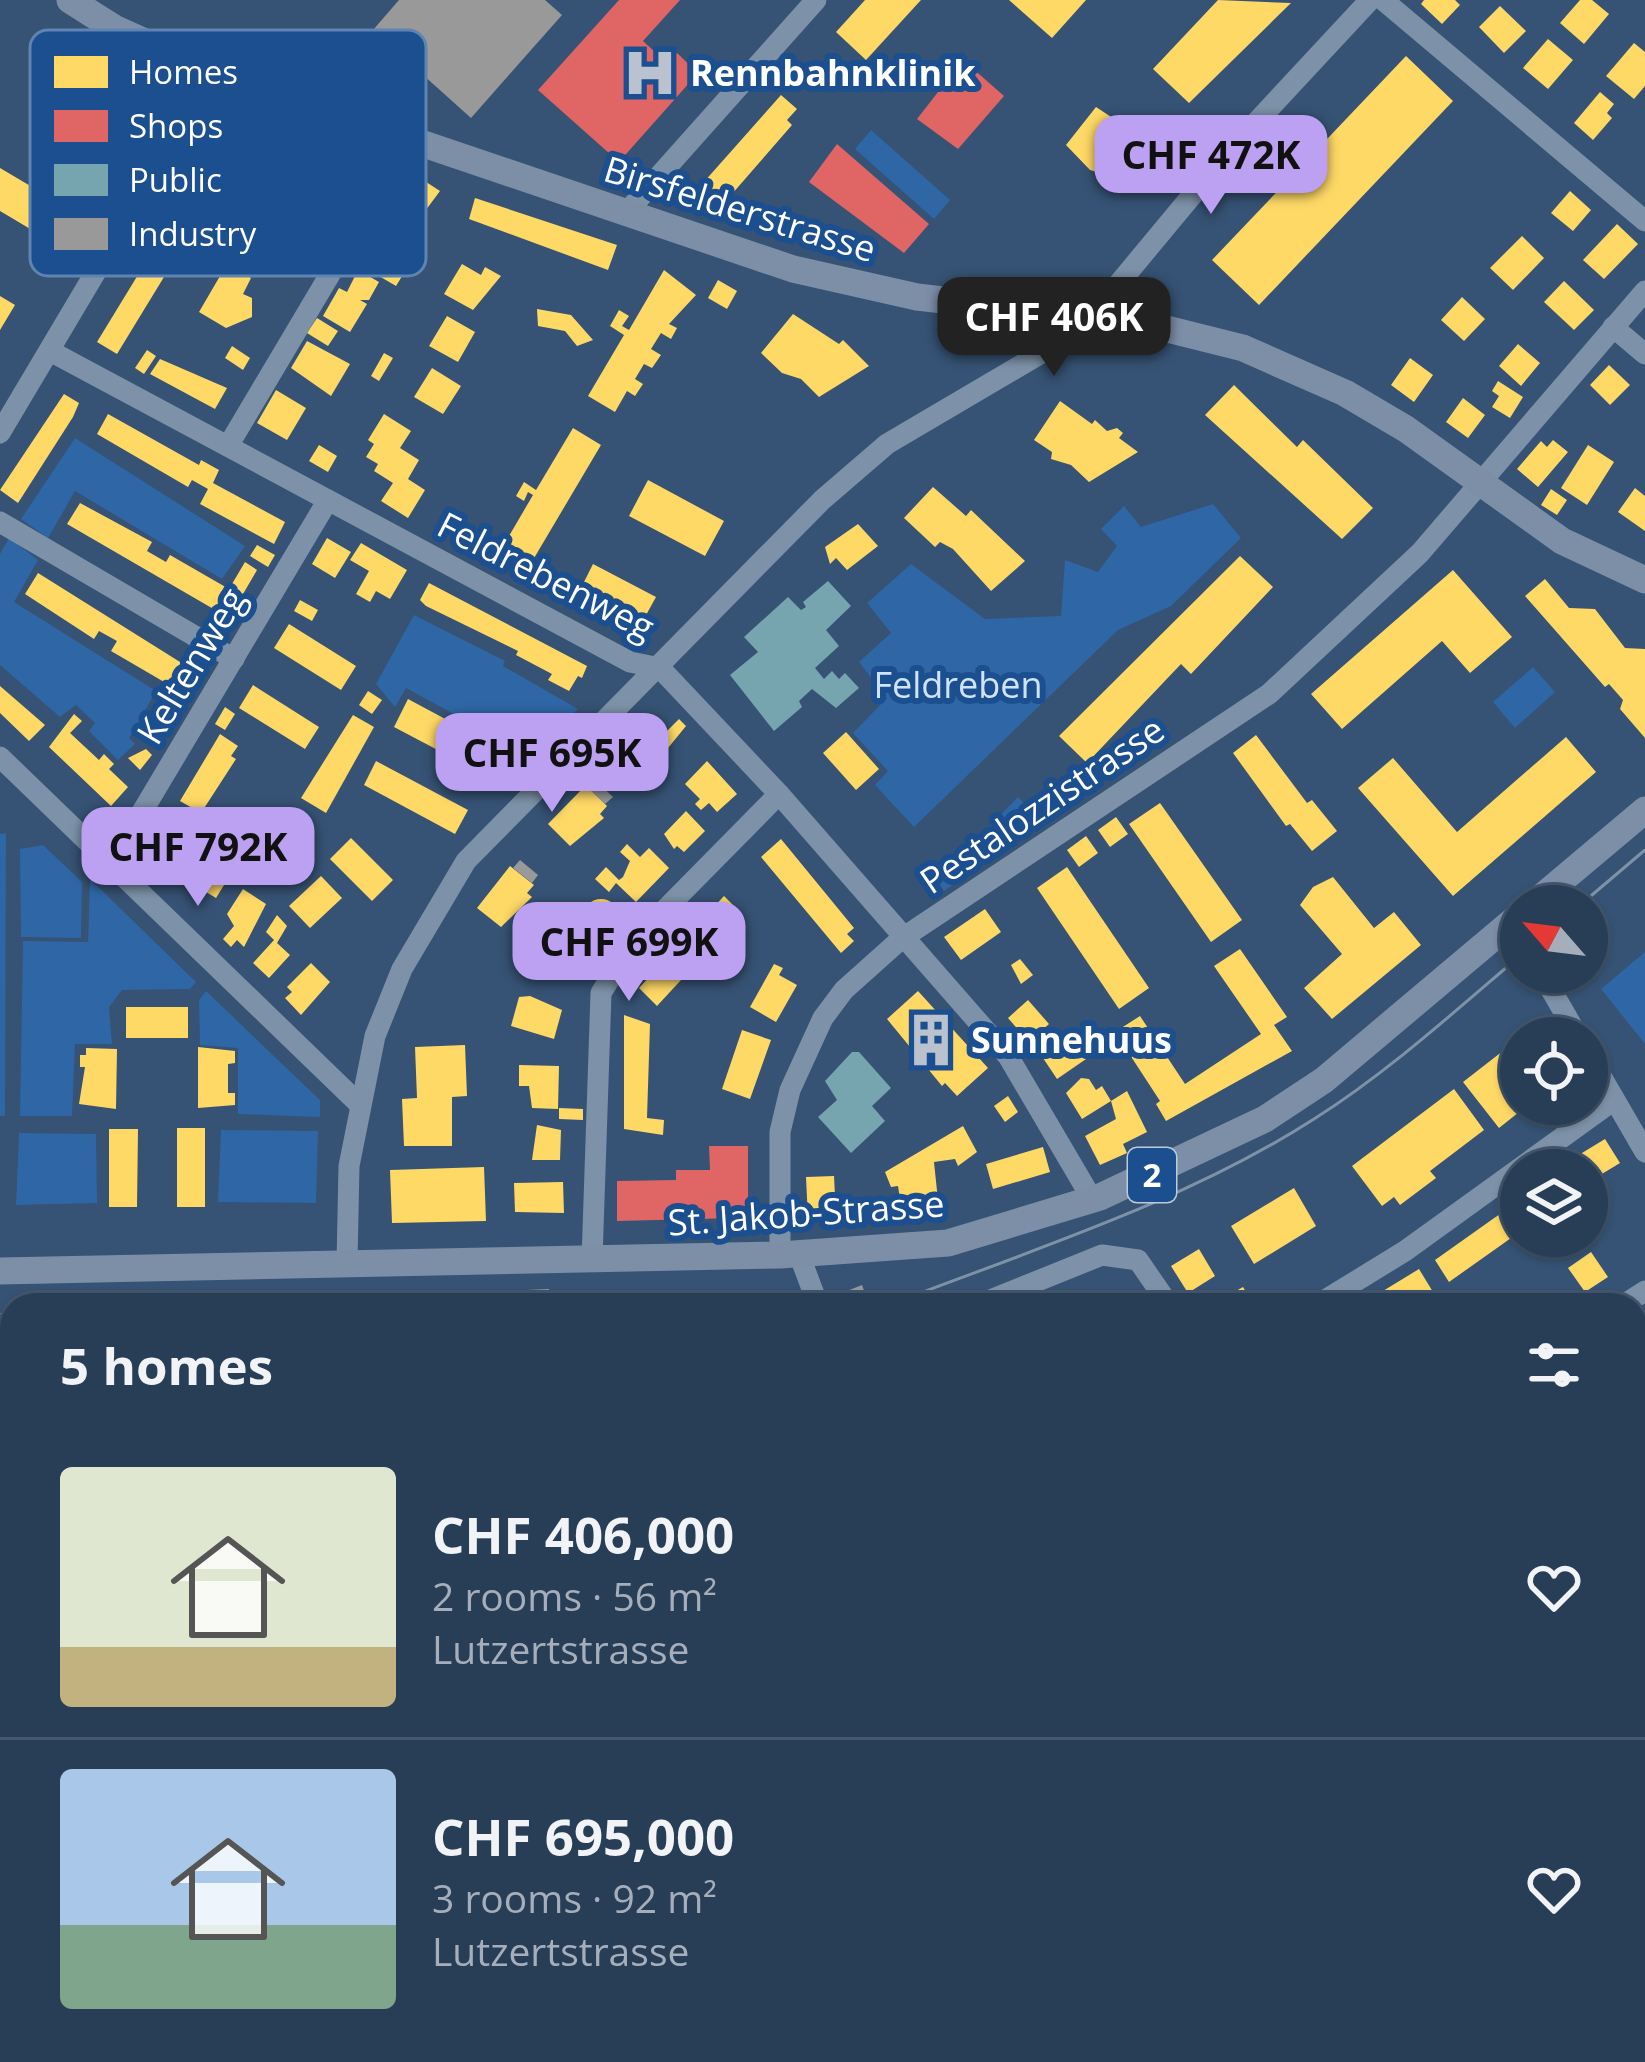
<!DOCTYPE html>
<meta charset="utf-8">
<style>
:root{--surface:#283e57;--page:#344961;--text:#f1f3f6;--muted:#a5aeba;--line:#44576d;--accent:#bca0f2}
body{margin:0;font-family:"Open Sans",sans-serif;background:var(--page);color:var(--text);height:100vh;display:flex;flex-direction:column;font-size:45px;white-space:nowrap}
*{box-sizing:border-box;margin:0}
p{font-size:39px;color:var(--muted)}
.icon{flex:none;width:66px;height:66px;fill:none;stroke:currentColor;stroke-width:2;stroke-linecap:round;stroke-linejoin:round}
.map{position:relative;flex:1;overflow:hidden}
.panel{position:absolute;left:0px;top:1293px;width:1647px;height:771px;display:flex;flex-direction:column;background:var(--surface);border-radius:36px 36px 0 0;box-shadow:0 3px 9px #0004,0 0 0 3px var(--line)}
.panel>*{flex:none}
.needle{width:78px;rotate:298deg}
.fabs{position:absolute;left:1500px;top:885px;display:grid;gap:24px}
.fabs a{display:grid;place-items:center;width:108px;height:108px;border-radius:50%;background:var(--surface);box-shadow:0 3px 9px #0004,0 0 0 3px var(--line);font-size:60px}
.price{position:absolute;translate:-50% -102px;padding:0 27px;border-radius:24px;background:var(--accent);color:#111;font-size:39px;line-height:78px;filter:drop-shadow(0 3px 6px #0008)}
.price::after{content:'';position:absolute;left:50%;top:72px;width:36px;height:27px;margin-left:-18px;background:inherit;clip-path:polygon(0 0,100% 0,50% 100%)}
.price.selected{background:#222;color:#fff}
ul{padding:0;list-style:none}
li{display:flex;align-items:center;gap:36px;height:300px;padding:0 60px}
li+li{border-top:3px solid var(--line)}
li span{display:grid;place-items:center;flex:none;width:336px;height:240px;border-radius:12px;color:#555}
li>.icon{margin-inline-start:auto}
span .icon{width:144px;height:144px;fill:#fffc;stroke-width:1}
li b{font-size:51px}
h2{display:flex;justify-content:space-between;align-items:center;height:144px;padding:0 60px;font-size:51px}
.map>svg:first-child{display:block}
</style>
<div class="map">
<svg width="1645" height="2062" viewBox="0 0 1645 2062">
<rect width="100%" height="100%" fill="#365274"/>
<g fill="#2f66a5">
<path d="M871 130 950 200 934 219 855 149Z"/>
<path d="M75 438 245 546 222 579 75 491 48 538 21 519Z"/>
<path d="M1213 504 1241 538 1171 606 1118 630 914 827 875 785 888 771 853 733 887 698 859 662 891 633 867 603 911 564 985 619 1061 616 1065 560 1098 572 1117 546 1101 529 1124 506 1141 527Z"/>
<path d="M9 538 38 560 14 602 156 691 129 738 135 744 118 760 89 731 95 723 76 705 60 717 0 665V554Z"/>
<path d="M414 615 505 661 503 666 578 709 531 756 406 688 395 707 376 684Z"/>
<path d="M1533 667 1555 692 1515 728 1493 702Z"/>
<path d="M1018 797 1043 822 944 891 937 880Z"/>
<path d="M6 833 5 1116H0V834Z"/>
<path d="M43 845 82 882 81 938 21 937 20 849Z"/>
<path d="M90 879 196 982 190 989 122 990 109 1007 112 1044H75L72 1116H20L23 941 88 942Z"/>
<path d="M1645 952V1044L1601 989Z"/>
<path d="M206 991 320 1100V1117L238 1114V1048L200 1045 199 1000Z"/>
<path d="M221 1130 318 1131 316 1203 218 1202Z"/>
<path d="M19 1133 96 1134 97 1203 16 1205Z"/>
</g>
<g fill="#ffd966">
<path d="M865 0H921L866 60 836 32Z"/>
<path d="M1009 0H1086L1052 38Z"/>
<path d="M1218 0 1291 3 1189 103 1153 69Z"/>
<path d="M1424 0H1455L1460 5 1442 24 1421 4Z"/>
<path d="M1580 0H1592L1609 14 1584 44 1560 23Z"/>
<path d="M1500 6 1526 31 1504 53 1479 27Z"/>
<path d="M1548 39 1573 60 1548 89 1523 68Z"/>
<path d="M1634 43 1645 52V86L1634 99 1606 76Z"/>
<path d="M1406 56 1453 101 1259 305 1212 260Z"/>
<path d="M1600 92 1614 104 1607 113 1612 118 1593 140 1574 123Z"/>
<path d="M781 95 797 109 787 120 792 125 725 202 703 183Z"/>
<path d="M1096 107 1143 138 1148 133 1171 159 1122 189 1107 175 1090 170 1066 145Z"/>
<path d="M227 129 247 141 117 354 97 342Z"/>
<path d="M0 168 83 217 64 249 0 211Z"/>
<path d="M420 178 440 191 414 226 387 209 404 182 414 188Z"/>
<path d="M1570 191 1591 210 1573 231 1551 213Z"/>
<path d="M475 198 617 245 608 270 469 219Z"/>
<path d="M1617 224 1638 244 1604 279 1583 260Z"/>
<path d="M372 234 400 251 391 265 404 273 396 286 355 262Z"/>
<path d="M1522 236 1544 258 1513 290 1490 268Z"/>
<path d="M227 264 251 278 243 294 252 298V317L226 328 199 312Z"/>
<path d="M462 264 481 275 485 267 501 276 473 310 444 294Z"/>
<path d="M358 270 379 282 369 300H360L367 304 350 332 323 316 339 288 347 292Z"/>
<path d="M664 270 696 295 669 324 677 328 671 339 661 333 651 349 661 355 652 368 644 364 635 379 643 384 635 396 627 391 615 412 588 396 624 335 610 326 619 310 629 316 622 326 629 330Z"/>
<path d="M718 280 737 291 727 309 708 298Z"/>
<path d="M1564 281 1594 310 1574 330 1544 302Z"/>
<path d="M0 296 15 305 0 330Z"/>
<path d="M1462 297 1485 319 1464 341 1441 320Z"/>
<path d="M537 309 571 315 593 340 577 346 565 331 538 326Z"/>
<path d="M793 314 839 344 843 340 869 366 819 397 801 379 782 373 761 353Z"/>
<path d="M447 316 475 332 458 362 429 346Z"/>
<path d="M317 318 338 331 328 346 307 333Z"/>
<path d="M307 341 350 364 331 396 291 368Z"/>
<path d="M1518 344 1540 363 1521 386 1499 366Z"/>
<path d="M232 346 250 358 243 370 225 358Z"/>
<path d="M147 350 156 356 144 374 135 368Z"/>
<path d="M384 353 393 358 379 381 371 376Z"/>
<path d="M1410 358 1433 375 1414 402 1391 385Z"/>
<path d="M160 359 227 388 215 409 150 374Z"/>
<path d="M1609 365 1630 385 1610 405 1590 385Z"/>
<path d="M432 368 461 386 443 414 414 397Z"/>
<path d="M1498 381 1523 397 1510 418 1492 407 1499 396 1492 391Z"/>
<path d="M1234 385 1297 447 1303 440 1373 508 1342 539 1205 415Z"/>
<path d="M276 390 306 408 287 440 257 423Z"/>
<path d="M64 394 79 403 73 417 18 503 0 490Z"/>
<path d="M1463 398 1485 415 1468 438 1446 422Z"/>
<path d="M1060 401 1092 424 1095 420 1107 431 1117 428 1123 433 1119 438 1138 452 1089 482 1071 465 1051 459 1052 452 1034 440Z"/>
<path d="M108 414 199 465 201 460 219 470 213 483 285 522 274 544 200 504 208 489 192 480 188 487 97 434Z"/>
<path d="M384 414 411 431 400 448 419 460 408 479 425 490 408 518 381 501 393 483 374 471 378 464 366 457 374 444 368 440Z"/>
<path d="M573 428 601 445 527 570 499 553 533 495 528 492 524 501 516 496 524 482 536 490Z"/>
<path d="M1553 440 1568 452 1538 487 1517 469 1541 441 1547 447Z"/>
<path d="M319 445 337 456 328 472 309 461Z"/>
<path d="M1588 445 1614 462 1587 505 1561 488Z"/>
<path d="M648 480 724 521 705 556 629 516Z"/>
<path d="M933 487 966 516 971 510 1025 561 991 591 953 549 940 542 935 547 904 518Z"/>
<path d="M1635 488 1645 496V531L1618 512Z"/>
<path d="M1551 489 1567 500 1557 515 1541 505Z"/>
<path d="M80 503 152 542 147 551 166 562 170 555 229 589 245 562 257 570 229 618 67 524Z"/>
<path d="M858 524 878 546 847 570 836 558 830 564 825 547Z"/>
<path d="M327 538 351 552 335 578 312 564Z"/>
<path d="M361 543 407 570 390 599 376 591 370 602 356 594 369 571 350 560Z"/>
<path d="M257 545 275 555 268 567 250 556Z"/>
<path d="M1240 556 1273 587 1191 674 1181 664 1087 763 1059 736Z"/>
<path d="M593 564 656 597 640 626 594 605 596 601 579 592Z"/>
<path d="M1453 570 1512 637 1470 673 1442 641 1342 729 1311 694Z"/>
<path d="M38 573 196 672 175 713 164 706 157 717 151 713 157 703 164 706 171 686 111 651 117 641 99 631 94 639 25 594Z"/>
<path d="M1545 579 1569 608 1595 609 1625 648 1645 649V738L1620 709 1623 700 1609 684 1605 687 1525 596Z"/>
<path d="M429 583 587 666 582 678 578 676 569 691 548 680 552 674 516 655 518 651 426 606 420 600Z"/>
<path d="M300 600 318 610 312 621 294 611Z"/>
<path d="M289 624 356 666 341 690 274 648Z"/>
<path d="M253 685 319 727 305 749 239 708Z"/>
<path d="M0 686 45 725 29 741 0 713Z"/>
<path d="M368 691 382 700 372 714 359 705Z"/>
<path d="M408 699 518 758 504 785 394 727Z"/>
<path d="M225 707 235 714 225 730 215 724Z"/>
<path d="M74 714 82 721 70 733 99 760 104 754 114 764 109 769 128 787 111 806 49 747Z"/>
<path d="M353 715 374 727 326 813 301 798Z"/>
<path d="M148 716 168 731 157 745 138 730Z"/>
<path d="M652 718 666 732 679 719 686 726 655 764 630 739Z"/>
<path d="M846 732 879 769 856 790 823 753Z"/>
<path d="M220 734 238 746 231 756 236 759 201 813 180 801Z"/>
<path d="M1256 735 1307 803 1312 800 1337 831 1312 851 1290 824 1286 826 1233 753Z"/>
<path d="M1566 737 1596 772 1453 896 1358 788 1393 758 1457 832Z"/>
<path d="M146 749 152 755 140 770 128 758Z"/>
<path d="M376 761 468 810 455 834 364 785Z"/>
<path d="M707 761 737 794 717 812 709 803 701 810 695 804 700 799 685 784Z"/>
<path d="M586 785 607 806 600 814 604 818 570 846 548 824Z"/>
<path d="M1160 803 1242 920 1211 942 1129 824Z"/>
<path d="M686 811 705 831 684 852 677 846 674 849 664 834Z"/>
<path d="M1116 817 1128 834 1110 847 1098 830Z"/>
<path d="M154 831 181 847 164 874 138 857Z"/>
<path d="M300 833 314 841 306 856 292 847Z"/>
<path d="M1086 836 1098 853 1079 867 1067 850Z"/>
<path d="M351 838 393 880 372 901 330 859Z"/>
<path d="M781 839 854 928 847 934 854 941 841 953 761 857Z"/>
<path d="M627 844 640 857 649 848 669 868 636 902 616 883 609 892 595 879 606 867 619 880 623 877 630 861 620 852Z"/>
<path d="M204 862 229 877 216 898 191 883Z"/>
<path d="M510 866 534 885 527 893 532 897 501 927 477 908Z"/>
<path d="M1067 867 1149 988 1119 1009 1037 888Z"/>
<path d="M321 876 342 898 310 928 289 906Z"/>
<path d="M1333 877 1374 928 1394 912 1421 945 1332 1019 1304 988 1342 954 1300 905 1313 887Z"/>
<path d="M243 889 266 904 244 947 237 940 231 947 223 939 234 926 227 914Z"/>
<path d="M724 896 742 914 657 1006 639 988Z"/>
<circle cx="601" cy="917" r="18"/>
<path d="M985 909 1001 932 961 960 944 937Z"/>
<path d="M277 915 287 926 277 943 290 955 269 978 253 963 274 940 266 932Z"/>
<path d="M548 931 586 951 569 980 534 964Z"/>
<path d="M1240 949 1287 1017 1274 1025 1292 1051 1166 1121 1156 1104 1160 1101 1115 1032 1140 1016 1185 1084 1261 1034 1214 966Z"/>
<path d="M1020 959 1033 975 1021 984 1011 965Z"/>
<path d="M311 963 330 982 301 1015 285 998 292 992 287 987Z"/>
<path d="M774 964 783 968 779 975 797 985 776 1022 750 1007Z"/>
<path d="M918 991 988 1068 957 1096 945 1083 942 1086 887 1019Z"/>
<path d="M530 996 562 1010 554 1039 511 1026 519 997Z"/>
<path d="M1028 1000 1049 1024 1029 1042 1008 1018Z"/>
<rect x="126" y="1007" width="62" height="31"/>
<path d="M624 1015 650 1024 647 1118 664 1120 663 1135 624 1129Z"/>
<path d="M1531 1029 1538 1038H1521V1104H1529L1499 1128 1463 1082Z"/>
<path d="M742 1030 771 1040 750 1099 722 1089Z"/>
<path d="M1074 1036 1089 1057 1057 1079 1041 1055 1058 1040 1061 1044Z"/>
<path d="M465 1045 467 1096 452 1097V1146H404L402 1099 417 1098 415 1047Z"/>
<path d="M198 1047 235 1051V1063L228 1064V1093H235V1105L198 1108Z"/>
<path d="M86 1048 117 1049 116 1109 79 1104 85 1067H80V1055H86Z"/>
<path d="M519 1065 559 1066 558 1109 532 1108 529 1086H519Z"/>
<path d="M1081 1078 1089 1079 1096 1090 1102 1086 1111 1101 1082 1119 1066 1093Z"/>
<path d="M1454 1089 1484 1130 1430 1171 1436 1178 1400 1205 1394 1197 1382 1206 1352 1166Z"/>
<path d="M1127 1091 1147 1132 1123 1144 1127 1153 1100 1165 1085 1136 1116 1119 1111 1101Z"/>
<path d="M1008 1096 1018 1112 1005 1122 994 1106Z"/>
<path d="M559 1108 583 1109V1120L559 1119Z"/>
<path d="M537 1125 561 1130 560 1160H532Z"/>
<path d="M963 1126 977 1152 958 1166 955 1159 934 1162 939 1210 903 1218 898 1186 891 1187 885 1172Z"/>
<rect x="177" y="1128" width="28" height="79"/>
<path d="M109 1129H138L137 1207H109Z"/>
<path d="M1605 1139 1620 1163 1587 1183V1170H1554Z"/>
<path d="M1043 1147 1050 1172 993 1189 986 1164Z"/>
<path d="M484 1167 486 1221 392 1223 390 1170Z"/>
<path d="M834 1176 836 1217 808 1219 806 1177Z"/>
<path d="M563 1182 564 1213 515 1212 514 1183Z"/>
<path d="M1294 1188 1316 1226 1254 1264 1231 1226Z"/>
<path d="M1521 1199V1231L1449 1282 1435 1260Z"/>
<path d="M1199 1249 1215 1276 1188 1293 1171 1266Z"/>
<path d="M1591 1252 1608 1277 1585 1292 1568 1268Z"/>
<path d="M1419 1269 1433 1292 1411 1305H1360Z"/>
<path d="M1243 1287 1254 1305H1211Z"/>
<rect x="0" y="1313" width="12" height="38"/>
<path d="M1638 1458 1645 1466V1554L1635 1563Z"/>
<path d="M12 1546V1600L0 1576V1556Z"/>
<path d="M1642 1978 1645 1980V2021L1635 2013V1987Z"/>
<path d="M261 2052H308L310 2055 302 2062H269Z"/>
<path d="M375 2052H401L408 2062H363Z"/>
<path d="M905 2052H949L952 2056 942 2062H912Z"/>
<path d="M1034 2052H1065L1068 2055 1059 2062H1042Z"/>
<path d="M1339 2052H1391L1388 2057 1380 2052 1375 2062H1334Z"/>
<path d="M1453 2052H1528L1540 2059 1447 2062Z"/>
</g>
<g fill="#e06666">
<path d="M619 0H680L643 41 667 63 677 53 698 73 619 162 538 90Z"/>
<path d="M963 60 1004 96 958 149 917 119Z"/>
<path d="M837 144 929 224 904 253 809 182Z"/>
<path d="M709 1146H748V1207L736 1218 617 1221V1181L676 1180V1170H710Z"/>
</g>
<g fill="#76a5af">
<path d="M828 581 851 606 826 630 839 646 815 668 824 679 832 671 839 679 845 673 859 688 836 708 812 689 799 701 802 707 774 731 730 675 758 652 744 637 788 597 801 610 806 607 803 602Z"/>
<path d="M852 1052H859L891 1088 872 1106 885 1121 851 1153 818 1117 837 1100 825 1081Z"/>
</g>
<g fill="#999">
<path d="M399 0H545L562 15 471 118 373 30Z"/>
<path d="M596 781 613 797 605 804 588 788Z"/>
<path d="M520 860 538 875 532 883 513 868Z"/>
<path d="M862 1285 868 1302 846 1305 842 1293Z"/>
<path d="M549 1289V1305H502L501 1291Z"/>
</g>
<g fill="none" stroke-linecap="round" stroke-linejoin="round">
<g stroke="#7d92a8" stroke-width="21">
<path d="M1383 0 1645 221"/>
<path d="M626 213 816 0"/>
<path d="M1613 327 1645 354"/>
<path d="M50 351 630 662 660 668 779 794 1008 1056 1092 1199"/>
<path d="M0 433 214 73"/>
<path d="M228 446 411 138"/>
<path d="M0 522 234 659"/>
<path d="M0 757 357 1102"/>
<path d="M111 864 328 500"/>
<path d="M1542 974 1579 1038"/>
<path d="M1587 1052 1645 1152"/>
<path d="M799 1254 818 1305"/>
<path d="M780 1255V1132L790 1090 823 1018 844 990 901 939 1269 694 1420 553 1645 291"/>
<path d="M592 1260 601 993 632 943 779 794"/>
<path d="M347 1262 349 1166 375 1036 402 969 466 861 822 500 887 444 1045 351 1091 317 1223 158 1370 0"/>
<path d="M978 1305 1102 1255 1138 1260 1169 1305"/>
<path d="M1317 1305 1405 1251 1614 1100"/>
<path d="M1623 1305 1645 1291"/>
<path d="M0 1514 12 1509"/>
<path d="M0 1789 12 1802"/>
<path d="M0 1860 12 1858"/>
<path d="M1635 1898 1645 1905"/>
<path d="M209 2052 217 2062"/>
<path d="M443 2052 451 2062"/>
<path d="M871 2052 877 2062"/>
<path d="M1101 2052 1109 2062"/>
<path d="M976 2062 988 2052"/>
<path d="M1232 2062 1245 2052"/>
</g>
<g stroke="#7d8ea7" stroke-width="27">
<path d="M70 0 114 28 214 73 793 269 917 297 1143 323 1243 348 1345 393 1406 429 1562 541 1645 580"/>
<path d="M1531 906 1645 810"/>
<path d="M0 1271 780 1255 948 1243 1100 1197 1265 1119 1324 1080 1521 914"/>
</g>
<g stroke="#7e92a7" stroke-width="3">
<path d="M1579 906 1645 850"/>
<path d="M889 1305C1031 1250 1185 1202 1314 1119 1388 1072 1454 1012 1521 955"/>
<path d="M0 1469 12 1463"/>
</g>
</g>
<defs>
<symbol id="hospital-bare" viewBox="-9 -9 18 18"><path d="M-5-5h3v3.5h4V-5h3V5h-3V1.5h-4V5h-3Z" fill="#b9c2ce" stroke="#1b4f8f" stroke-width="2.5" paint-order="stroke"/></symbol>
<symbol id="building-bare" viewBox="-9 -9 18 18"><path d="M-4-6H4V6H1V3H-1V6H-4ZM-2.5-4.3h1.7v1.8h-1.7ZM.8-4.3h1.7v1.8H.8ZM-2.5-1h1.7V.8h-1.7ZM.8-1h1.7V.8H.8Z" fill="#b9c2ce" stroke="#1b4f8f" stroke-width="2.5" paint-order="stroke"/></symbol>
</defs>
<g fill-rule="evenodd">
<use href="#hospital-bare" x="612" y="35" width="76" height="76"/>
<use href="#building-bare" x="893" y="1002" width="76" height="76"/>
</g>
<g text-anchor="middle" stroke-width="12" stroke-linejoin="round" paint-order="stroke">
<rect fill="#1b4f8f" stroke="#bbcadd" stroke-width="3" x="1128" y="1148" width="48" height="54" rx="9"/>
<g font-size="33" font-weight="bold" fill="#fff">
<text x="1152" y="1187">2</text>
</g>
<g font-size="36" font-weight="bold" fill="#fff" stroke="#1b4f8f" text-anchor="start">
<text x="690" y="86">Rennbahnklinik</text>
<text x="971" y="1053">Sunnehuus</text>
</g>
<g font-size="36" fill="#fff" stroke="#1b4f8f">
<text transform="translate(740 209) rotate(17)" y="13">Birsfelderstrasse</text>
<text transform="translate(546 576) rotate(27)" y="13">Feldrebenweg</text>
<text transform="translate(191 666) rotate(-59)" y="13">Keltenweg</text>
<text transform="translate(1042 805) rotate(-34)" y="13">Pestalozzistrasse</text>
<text transform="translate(806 1213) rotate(-4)" y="13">St. Jakob-Strasse</text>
</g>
<g font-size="36" fill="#cfe3fa" stroke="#1b4f8f">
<text x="958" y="698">Feldreben</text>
</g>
</g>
<rect x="30" y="30" width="396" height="246" rx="18" fill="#1b4f8f" stroke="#5f84b1" stroke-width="3"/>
<rect x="54" y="56" width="54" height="32" fill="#ffd966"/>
<rect x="54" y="110" width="54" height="32" fill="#e06666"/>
<rect x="54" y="164" width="54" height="32" fill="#76a5af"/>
<rect x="54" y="218" width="54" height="32" fill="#999"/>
<g font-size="33" fill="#fff">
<text x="129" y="84">Homes</text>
<text x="129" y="138">Shops</text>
<text x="129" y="192">Public</text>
<text x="129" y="246">Industry</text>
</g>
</svg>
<div class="fabs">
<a><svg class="needle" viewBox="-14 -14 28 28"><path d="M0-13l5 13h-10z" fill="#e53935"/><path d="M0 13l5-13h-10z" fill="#a5aeba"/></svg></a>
<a><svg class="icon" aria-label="locate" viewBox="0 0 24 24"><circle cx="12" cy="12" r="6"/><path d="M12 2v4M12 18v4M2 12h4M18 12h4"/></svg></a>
<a><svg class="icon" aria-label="layers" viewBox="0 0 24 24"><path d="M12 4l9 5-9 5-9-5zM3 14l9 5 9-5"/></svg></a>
</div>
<b class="price" style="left:1211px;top:217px">CHF 472K</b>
<b class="price selected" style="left:1054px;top:379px">CHF 406K</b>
<b class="price" style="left:552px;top:815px">CHF 695K</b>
<b class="price" style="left:198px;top:909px">CHF 792K</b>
<b class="price" style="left:629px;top:1004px">CHF 699K</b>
<section class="panel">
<h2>5 homes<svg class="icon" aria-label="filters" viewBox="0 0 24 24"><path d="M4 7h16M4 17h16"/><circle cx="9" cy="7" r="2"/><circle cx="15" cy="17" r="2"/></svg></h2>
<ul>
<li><span style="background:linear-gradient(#dfe7d0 75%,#c2b280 0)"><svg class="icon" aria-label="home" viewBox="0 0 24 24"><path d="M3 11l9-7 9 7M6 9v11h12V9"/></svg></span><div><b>CHF 406,000</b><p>2 rooms · 56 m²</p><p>Lutzertstrasse</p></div><svg class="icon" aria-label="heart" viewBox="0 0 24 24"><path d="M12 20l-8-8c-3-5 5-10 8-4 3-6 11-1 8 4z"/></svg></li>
<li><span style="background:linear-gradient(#a9c7e8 65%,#7fa58c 0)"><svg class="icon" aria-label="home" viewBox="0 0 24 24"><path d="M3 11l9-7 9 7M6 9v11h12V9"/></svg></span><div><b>CHF 695,000</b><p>3 rooms · 92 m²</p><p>Lutzertstrasse</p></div><svg class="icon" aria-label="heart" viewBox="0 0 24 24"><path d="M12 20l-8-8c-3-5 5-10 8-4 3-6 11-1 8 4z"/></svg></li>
</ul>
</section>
</div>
